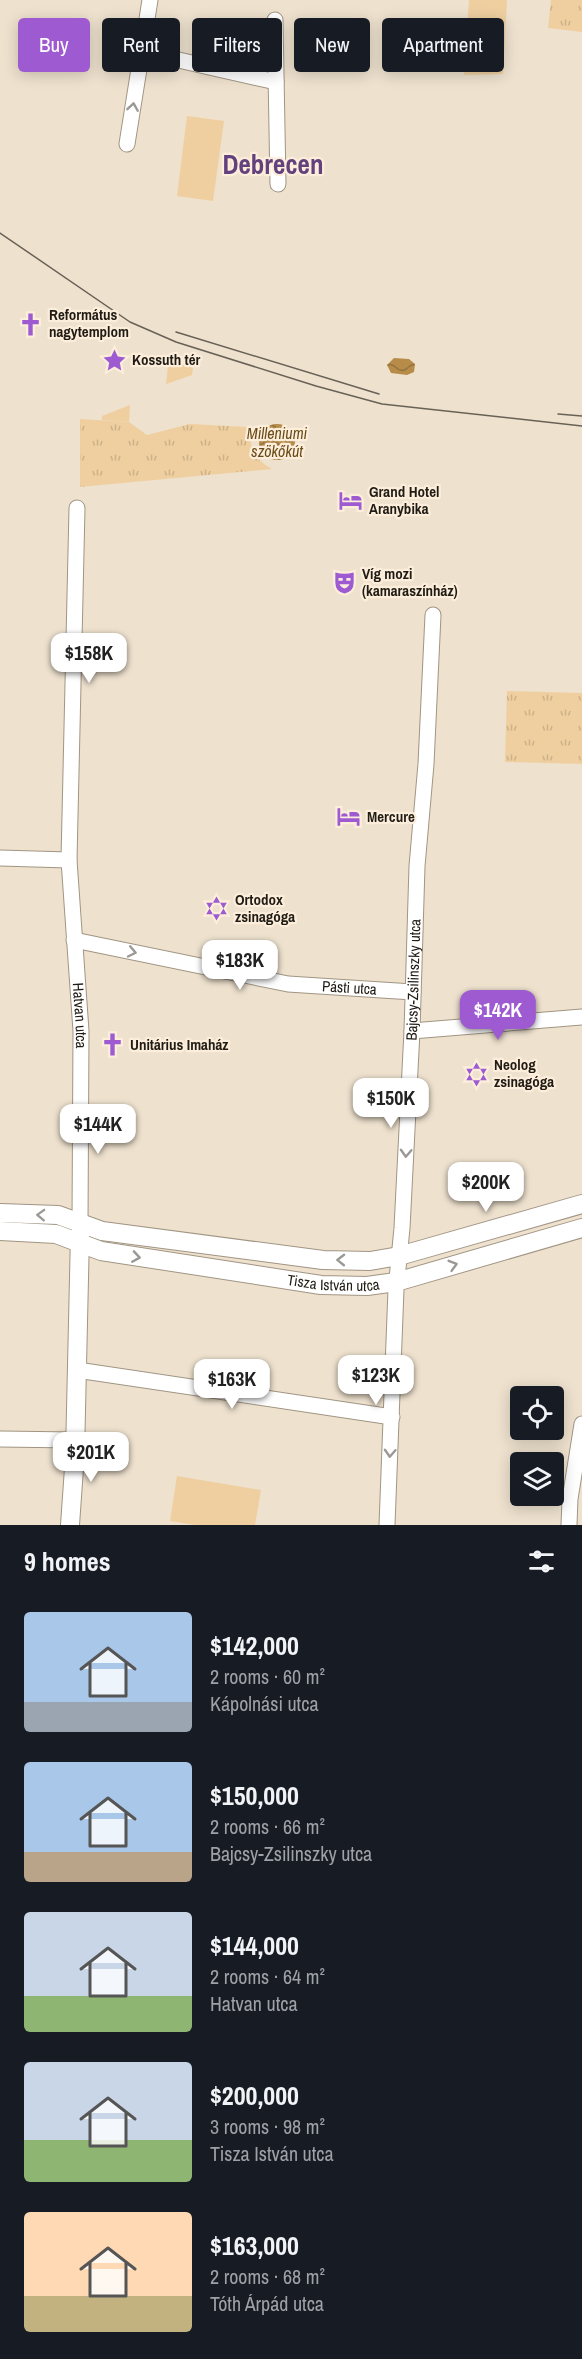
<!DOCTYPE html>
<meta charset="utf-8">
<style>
:root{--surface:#171b24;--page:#242831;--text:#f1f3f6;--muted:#9ea1a6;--accent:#9e5bd1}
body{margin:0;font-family:"Archivo Narrow",sans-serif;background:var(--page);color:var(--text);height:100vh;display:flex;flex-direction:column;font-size:22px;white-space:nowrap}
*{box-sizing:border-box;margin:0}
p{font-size:20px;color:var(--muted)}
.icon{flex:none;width:33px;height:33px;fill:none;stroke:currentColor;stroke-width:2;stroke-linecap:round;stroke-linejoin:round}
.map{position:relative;height:1525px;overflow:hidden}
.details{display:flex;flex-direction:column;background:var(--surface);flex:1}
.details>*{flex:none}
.banner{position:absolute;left:18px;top:18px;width:546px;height:54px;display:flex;gap:12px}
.buttons{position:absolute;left:510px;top:1386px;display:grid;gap:12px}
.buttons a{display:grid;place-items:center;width:54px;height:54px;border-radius:6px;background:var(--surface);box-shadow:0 3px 15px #0003;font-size:30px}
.price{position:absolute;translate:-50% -51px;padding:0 14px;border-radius:12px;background:#fff;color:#222;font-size:20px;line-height:39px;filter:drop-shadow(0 2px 3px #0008)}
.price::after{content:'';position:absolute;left:50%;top:36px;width:18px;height:14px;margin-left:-9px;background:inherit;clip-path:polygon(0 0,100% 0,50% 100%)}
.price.current{background:var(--accent);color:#fff}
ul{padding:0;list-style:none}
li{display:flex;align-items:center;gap:18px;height:150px;padding:0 24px}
li span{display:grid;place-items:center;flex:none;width:168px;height:120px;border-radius:6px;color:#555}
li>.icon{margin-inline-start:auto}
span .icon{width:72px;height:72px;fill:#fffc;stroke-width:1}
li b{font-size:26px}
h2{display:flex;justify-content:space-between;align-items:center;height:72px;padding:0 24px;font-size:26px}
.tag{padding:0 21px;border-radius:6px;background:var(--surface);box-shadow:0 3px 15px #0003;font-size:21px;line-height:54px}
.tag.current{background:var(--accent);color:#fff}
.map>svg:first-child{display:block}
</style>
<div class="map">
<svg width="582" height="1525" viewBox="0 0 582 1525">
<defs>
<pattern id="park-tufts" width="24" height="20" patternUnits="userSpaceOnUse" patternTransform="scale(1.5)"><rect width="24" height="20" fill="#efcfa0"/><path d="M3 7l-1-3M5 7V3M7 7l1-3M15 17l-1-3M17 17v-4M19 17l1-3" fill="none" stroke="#cdb189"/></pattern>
<pattern id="water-waves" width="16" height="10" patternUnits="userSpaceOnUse" patternTransform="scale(1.5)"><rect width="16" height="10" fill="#b78c49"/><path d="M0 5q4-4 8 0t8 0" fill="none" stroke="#94723c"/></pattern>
</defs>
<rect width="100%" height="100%" fill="#eee1ce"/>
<g fill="#efcfa0">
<path d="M469 0H507L503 74 464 75Z"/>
<path d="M187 116 224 121 213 201 177 196Z"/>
<path d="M169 357 193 368 192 375 166 384Z"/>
<path d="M130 405 129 422 102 420V416Z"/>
<path d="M177 1476 261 1490 255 1525H195L170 1521Z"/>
</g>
<g fill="url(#park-tufts)">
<path d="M551 0H582V32L548 28Z"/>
<path d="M80 419 129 422 147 435 190 424 248 427C251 447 253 459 272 469L80 487Z"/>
<path d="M507 691 582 693V764L505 762Z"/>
</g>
<g fill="url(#water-waves)">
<path d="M394 358 409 359 415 364 414 372 407 375 391 373 387 365Z"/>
<circle cx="277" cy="442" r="18"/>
</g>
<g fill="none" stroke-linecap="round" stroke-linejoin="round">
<defs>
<g id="minor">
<path d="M275 20 278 184"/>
<path d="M143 52 276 82"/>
<path d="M127 144 150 0"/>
<path id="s1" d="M77 508 69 860 81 1031 80 1223"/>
<path d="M0 858 69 860"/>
<path id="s2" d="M74 940 288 984 413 992"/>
<path d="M412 1031 582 1017"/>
<path d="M77 1370 392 1417"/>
<path d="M0 1439 75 1440"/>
<path id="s3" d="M387 1525 396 1289 402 1228 412 1031 417 866 426 764 433 615"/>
<path d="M569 1525 570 1499 582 1424"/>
</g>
<g id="tertiary">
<path d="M0 1213 58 1215 102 1231 323 1260 370 1261 399 1256 582 1204"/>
<path id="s4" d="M0 1231 56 1234 101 1251 321 1285 367 1286 396 1282 582 1228"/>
<path d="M70 1525 75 1454 80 1234"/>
</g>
</defs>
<use href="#minor" stroke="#a19583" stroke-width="17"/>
<use href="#tertiary" stroke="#a19583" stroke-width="20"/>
<use href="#minor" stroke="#fff" stroke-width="15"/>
<use href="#tertiary" stroke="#fff" stroke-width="18"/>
<g stroke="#686156" stroke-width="1.5">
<path d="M0 233 130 322 176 342 316 386 382 404 582 426"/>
<path d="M176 332 379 394"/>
<path d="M558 414 582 416"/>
</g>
</g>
<defs><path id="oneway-chevron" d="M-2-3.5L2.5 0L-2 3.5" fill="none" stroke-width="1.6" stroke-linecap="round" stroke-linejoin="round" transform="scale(1.5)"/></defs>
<g stroke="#9b9996">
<use href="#oneway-chevron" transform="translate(133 107) rotate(-81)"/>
<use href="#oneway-chevron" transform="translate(132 952) rotate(12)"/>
<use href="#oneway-chevron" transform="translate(406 1153) rotate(93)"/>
<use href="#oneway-chevron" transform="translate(41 1215) rotate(-178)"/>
<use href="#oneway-chevron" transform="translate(136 1257) rotate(9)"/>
<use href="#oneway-chevron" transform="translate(341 1260) rotate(-179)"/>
<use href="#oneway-chevron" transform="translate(453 1265) rotate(-16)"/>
<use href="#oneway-chevron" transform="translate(390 1453) rotate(93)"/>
</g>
<defs>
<symbol id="church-bare" viewBox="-9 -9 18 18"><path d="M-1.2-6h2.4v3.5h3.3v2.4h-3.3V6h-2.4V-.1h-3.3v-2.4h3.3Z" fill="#9e5bd1" stroke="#fceedb" stroke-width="2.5" paint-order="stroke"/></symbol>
<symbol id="sight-bare" viewBox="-9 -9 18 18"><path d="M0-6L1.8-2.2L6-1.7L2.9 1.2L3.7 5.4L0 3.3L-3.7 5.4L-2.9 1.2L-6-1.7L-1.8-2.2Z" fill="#9e5bd1" stroke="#fceedb" stroke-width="2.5" paint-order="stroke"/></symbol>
<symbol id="hotel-bare" viewBox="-9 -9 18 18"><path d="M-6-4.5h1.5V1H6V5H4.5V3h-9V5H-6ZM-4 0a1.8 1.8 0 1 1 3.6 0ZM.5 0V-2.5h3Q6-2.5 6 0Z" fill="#9e5bd1" stroke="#fceedb" stroke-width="2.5" paint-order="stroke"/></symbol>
<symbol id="theatre-bare" viewBox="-9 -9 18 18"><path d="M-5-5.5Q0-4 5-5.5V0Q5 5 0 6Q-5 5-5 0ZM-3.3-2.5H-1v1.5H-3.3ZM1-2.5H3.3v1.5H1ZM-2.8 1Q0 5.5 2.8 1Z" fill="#9e5bd1" stroke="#fceedb" stroke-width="2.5" paint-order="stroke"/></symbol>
<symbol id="synagogue-bare" viewBox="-9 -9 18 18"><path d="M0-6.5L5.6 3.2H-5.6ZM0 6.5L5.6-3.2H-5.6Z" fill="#9e5bd1" stroke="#fceedb" stroke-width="2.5" paint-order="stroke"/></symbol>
</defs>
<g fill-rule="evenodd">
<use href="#church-bare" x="14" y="308" width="33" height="33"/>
<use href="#sight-bare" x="98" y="344" width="33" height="33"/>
<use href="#hotel-bare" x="334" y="484" width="33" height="33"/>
<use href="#theatre-bare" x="328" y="566" width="33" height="33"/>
<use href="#hotel-bare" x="332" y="800" width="33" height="33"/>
<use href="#synagogue-bare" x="200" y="892" width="33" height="33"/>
<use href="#church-bare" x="96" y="1028" width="33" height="33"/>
<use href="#synagogue-bare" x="460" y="1058" width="33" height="33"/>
</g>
<g text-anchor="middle" stroke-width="4.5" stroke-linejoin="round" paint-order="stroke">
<g font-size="15" font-weight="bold" fill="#201c15" stroke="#fceedb" text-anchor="start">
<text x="49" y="320">Református<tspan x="49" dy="17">nagytemplom</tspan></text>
<text x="132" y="365">Kossuth tér</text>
<text x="369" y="497">Grand Hotel<tspan x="369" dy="17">Aranybika</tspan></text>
<text x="362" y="579">Víg mozi<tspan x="362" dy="17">(kamaraszínház)</tspan></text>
<text x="367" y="822">Mercure</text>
<text x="235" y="905">Ortodox<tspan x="235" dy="17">zsinagóga</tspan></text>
<text x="130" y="1050">Unitárius Imaház</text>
<text x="494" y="1070">Neolog<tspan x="494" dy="17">zsinagóga</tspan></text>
</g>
<g font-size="15" fill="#201c15" stroke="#fceedb">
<text dy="5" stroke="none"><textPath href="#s3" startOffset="546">Bajcsy-Zsilinszky utca</textPath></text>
<text dy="5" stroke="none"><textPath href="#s2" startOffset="280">Pásti utca</textPath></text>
<text dy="5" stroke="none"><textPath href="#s1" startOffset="508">Hatvan utca</textPath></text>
<text dy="5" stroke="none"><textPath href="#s4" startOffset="339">Tisza István utca</textPath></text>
</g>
<g font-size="16" font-style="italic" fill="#694b18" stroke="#fceedb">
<text x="277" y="439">Milleniumi<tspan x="277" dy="18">szökőkút</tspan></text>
</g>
<g font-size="27" font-weight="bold" fill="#62417c" stroke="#fceedb">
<text x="273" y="174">Debrecen</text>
</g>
</g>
</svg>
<div class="buttons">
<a><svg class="icon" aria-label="locate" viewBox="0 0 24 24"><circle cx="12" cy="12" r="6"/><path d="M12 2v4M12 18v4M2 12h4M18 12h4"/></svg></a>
<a><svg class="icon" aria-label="layers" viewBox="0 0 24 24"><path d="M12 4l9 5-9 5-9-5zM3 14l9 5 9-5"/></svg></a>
</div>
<b class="price" style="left:89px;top:684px">$158K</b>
<b class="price" style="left:240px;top:991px">$183K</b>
<b class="price current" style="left:498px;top:1041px">$142K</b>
<b class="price" style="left:391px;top:1129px">$150K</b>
<b class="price" style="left:98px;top:1155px">$144K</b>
<b class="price" style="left:486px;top:1213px">$200K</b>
<b class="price" style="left:376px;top:1406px">$123K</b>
<b class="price" style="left:232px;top:1410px">$163K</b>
<b class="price" style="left:91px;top:1483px">$201K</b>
<div class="banner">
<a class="tag current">Buy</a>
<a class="tag">Rent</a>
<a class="tag">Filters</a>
<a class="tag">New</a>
<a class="tag">Apartment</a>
</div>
</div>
<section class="details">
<h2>9 homes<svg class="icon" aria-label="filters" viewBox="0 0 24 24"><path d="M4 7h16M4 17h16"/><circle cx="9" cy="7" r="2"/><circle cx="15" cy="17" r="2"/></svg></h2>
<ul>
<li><span style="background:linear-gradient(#a9c7e8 75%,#9aa5b1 0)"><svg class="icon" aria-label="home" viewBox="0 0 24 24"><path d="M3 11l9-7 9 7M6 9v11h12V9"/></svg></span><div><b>$142,000</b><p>2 rooms · 60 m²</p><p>Kápolnási utca</p></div></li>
<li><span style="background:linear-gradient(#a9c7e8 75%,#b9a48a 0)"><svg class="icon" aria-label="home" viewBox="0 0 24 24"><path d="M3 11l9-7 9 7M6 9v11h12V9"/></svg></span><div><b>$150,000</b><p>2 rooms · 66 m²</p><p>Bajcsy-Zsilinszky utca</p></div></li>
<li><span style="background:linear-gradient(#c9d6e8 70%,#8fb573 0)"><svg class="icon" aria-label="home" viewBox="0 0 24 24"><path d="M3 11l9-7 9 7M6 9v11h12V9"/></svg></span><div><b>$144,000</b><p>2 rooms · 64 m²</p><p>Hatvan utca</p></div></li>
<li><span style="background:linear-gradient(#c9d6e8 65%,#8fb573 0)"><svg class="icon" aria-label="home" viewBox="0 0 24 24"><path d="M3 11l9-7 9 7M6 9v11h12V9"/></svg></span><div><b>$200,000</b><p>3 rooms · 98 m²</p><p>Tisza István utca</p></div></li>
<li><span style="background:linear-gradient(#ffd9b3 70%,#c2b280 0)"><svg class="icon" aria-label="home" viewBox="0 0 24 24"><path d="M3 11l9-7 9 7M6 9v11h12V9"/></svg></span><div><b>$163,000</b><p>2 rooms · 68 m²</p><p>Tóth Árpád utca</p></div></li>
</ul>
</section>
